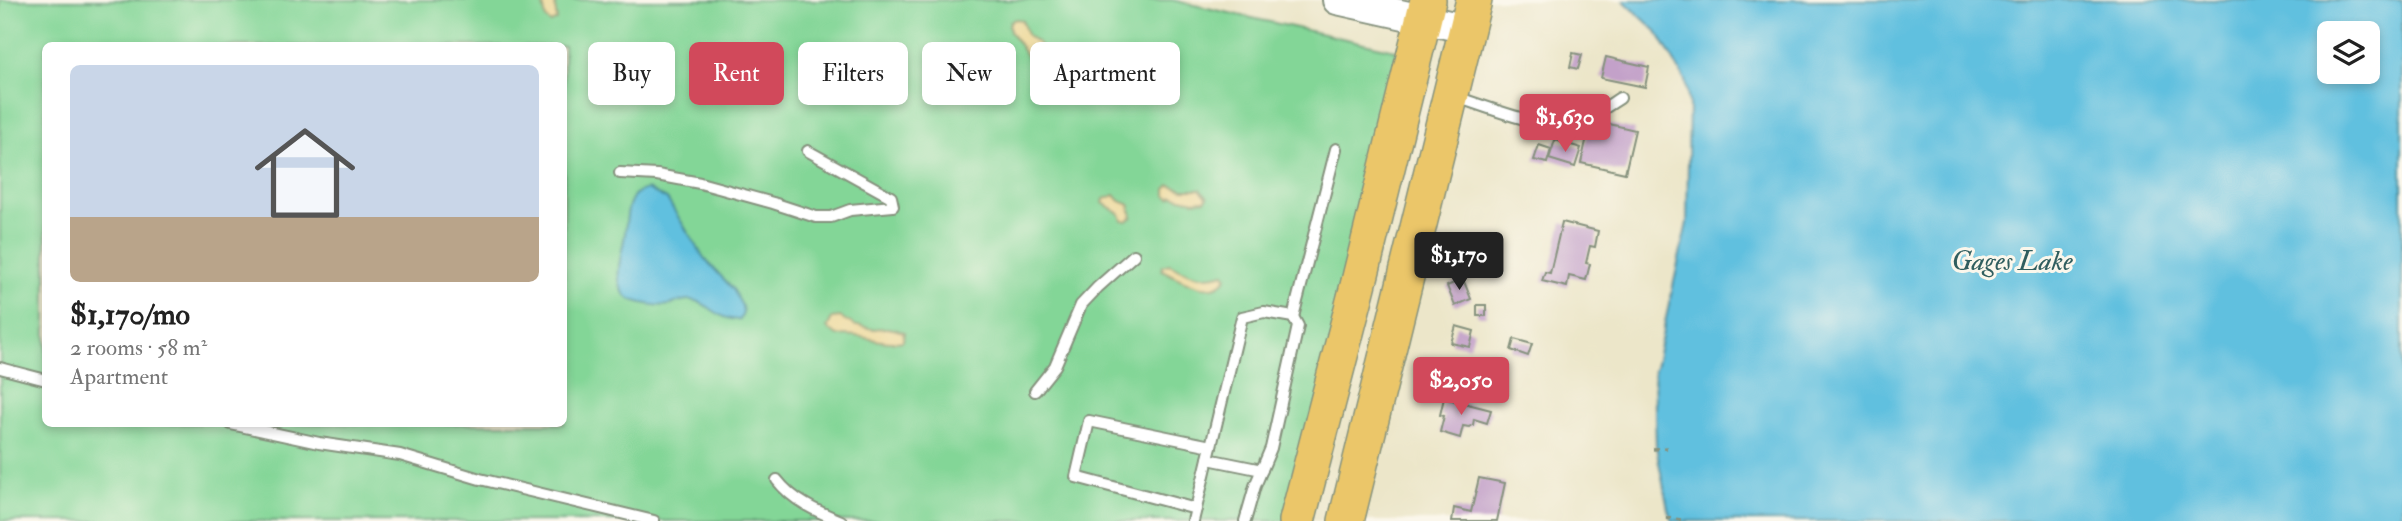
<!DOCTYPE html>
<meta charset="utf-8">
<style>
:root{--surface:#fff;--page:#f2f2f2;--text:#222;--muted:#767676;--line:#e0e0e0;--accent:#d1495b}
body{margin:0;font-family:"IM FELL Double Pica",serif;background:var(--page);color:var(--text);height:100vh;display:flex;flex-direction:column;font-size:26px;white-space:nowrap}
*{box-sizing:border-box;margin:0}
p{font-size:23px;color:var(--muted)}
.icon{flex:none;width:38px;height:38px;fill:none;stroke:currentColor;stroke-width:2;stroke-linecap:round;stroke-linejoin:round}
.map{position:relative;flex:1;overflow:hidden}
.side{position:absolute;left:42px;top:42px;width:525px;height:385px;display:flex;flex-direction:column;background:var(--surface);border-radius:10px;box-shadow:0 4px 10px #0003}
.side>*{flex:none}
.banner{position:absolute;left:588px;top:42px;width:665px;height:63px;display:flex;gap:14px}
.buttons{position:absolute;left:2317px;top:21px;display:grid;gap:14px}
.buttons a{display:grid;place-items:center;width:63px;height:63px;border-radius:10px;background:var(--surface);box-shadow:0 4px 10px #0003;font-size:35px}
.price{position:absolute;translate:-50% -60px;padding:0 16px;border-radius:7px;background:var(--accent);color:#fff;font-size:23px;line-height:46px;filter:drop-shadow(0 2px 4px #0008)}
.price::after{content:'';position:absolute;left:50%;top:42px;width:21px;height:16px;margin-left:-10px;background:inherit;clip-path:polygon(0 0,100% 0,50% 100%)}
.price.current{background:#222;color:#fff}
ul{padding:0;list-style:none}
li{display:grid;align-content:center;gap:14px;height:371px;padding:0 28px}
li+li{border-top:2px solid var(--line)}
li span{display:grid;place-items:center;height:217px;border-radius:10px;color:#555}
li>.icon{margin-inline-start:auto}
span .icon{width:126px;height:126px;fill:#fffc;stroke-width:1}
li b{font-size:30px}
.pill{padding:0 24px;border-radius:10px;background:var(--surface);box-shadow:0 4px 10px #0003;font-size:24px;line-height:63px}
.pill.current{background:var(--accent);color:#fff}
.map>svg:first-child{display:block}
</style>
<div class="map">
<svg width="2402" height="521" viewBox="0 0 2402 521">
<rect width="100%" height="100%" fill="#fbf7ec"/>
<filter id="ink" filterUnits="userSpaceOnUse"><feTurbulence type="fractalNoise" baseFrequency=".0143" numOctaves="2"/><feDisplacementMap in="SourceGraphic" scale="14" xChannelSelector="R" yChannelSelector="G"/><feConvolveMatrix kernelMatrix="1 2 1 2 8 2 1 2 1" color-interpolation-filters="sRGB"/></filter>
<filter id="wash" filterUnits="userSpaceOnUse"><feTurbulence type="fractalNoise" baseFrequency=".00686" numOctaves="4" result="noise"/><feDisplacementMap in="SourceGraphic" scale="28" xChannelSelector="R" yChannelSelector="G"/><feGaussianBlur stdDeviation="1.57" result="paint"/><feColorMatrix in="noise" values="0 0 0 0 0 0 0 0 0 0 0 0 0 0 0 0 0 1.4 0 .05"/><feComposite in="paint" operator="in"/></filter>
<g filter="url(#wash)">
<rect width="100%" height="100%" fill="#ece6c9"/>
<path fill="#83d697" stroke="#518a66" stroke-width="2" fill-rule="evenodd" d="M0 0H1172L1404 52 1289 521H0ZM46 46H564V424H46Z"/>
<g fill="#eeda9e" stroke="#868c69" stroke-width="2">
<path d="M542 0H557L555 7 557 20 551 23 546 19Z"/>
<path d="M1016 19 1022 20 1027 35 1040 45V54L1032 59 1028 58 1010 31 1009 26 1010 21Z"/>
<path d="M1170 185 1184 189H1200L1208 197 1205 200 1194 201 1173 196 1170 198 1166 195V189Z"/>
<path d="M1115 195 1120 201 1130 205 1132 217 1127 221 1122 220 1120 214 1103 203 1104 199Z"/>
<path d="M1169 264C1191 274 1200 280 1224 273L1227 277C1214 300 1179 279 1162 270V266Z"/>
<path d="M840 317 856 326C864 325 867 329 874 329 890 327 889 328 904 332L903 341C881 346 860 332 837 336L827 328 832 318Z"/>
</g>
<g fill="#61c0df" stroke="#407e8a" stroke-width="2" fill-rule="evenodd">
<path d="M1623 0H2402V521H1672L1668 509 1656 447 1654 372 1687 223 1689 103 1685 80 1657 32ZM2329 33H2368V72H2329Z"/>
<path d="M647 189 667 199 704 258 733 289 742 306 743 313 740 320C718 321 708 301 691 300 683 299 676 303 669 305 661 307 634 303 627 297 612 282 621 257 624 240 627 226 625 209 633 197 636 192 641 191 647 189Z"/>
</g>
<g id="blocks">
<g fill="#c3a1c9">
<path d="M1573 53 1582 55 1578 69 1570 67Z"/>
<path d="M1606 57 1649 67 1645 87 1601 78Z"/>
<path d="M1601 122 1635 130 1625 173 1581 163 1590 124 1600 127Z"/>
<path d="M1555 140 1581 148 1575 167 1549 159Z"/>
<path d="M1539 145 1551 149 1547 163 1534 160Z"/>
<path d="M1562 222 1598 231 1595 247 1590 246 1586 263 1590 264 1586 280 1569 276 1567 287 1542 281 1545 272 1550 273Z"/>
<path d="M1463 279 1471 299 1455 306 1447 286Z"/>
<rect x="1477" y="305" width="9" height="11"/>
<path d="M1456 326 1474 331 1470 347 1451 343Z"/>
<path d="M1514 339 1532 344 1528 356 1511 350Z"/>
<path d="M1444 398 1491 410 1487 423 1474 419 1473 425 1469 427 1463 426 1460 438 1440 432 1444 416 1440 415Z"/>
<path d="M1479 478 1505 483 1497 521H1452L1454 508 1471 512Z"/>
</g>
</g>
</g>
<g filter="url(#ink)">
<use href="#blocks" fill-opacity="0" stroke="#86927e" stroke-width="2"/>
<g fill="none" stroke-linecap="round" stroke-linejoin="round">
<defs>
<g id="service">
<path d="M1456 97C1485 106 1550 133 1577 123 1592 117 1606 107 1620 98"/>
<path d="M620 173 657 175 700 183 773 203 816 217H831L850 210 893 206 891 197 808 151"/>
<path d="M0 368 46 380"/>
<path d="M1035 391 1055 366 1081 305 1098 287 1134 255"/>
<path d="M231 424 319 443 400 455 480 479 654 521"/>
<path d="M1208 459 1262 470"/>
<path d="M777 480C793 501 816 511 841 521"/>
<path d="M1196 509 1076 477 1089 421 1211 446"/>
<path d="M1193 521 1242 317 1264 312 1293 317 1336 149"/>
<path d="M1245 521 1255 486 1271 448 1298 326 1293 317"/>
</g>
<path id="tertiary" d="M1337 0 1467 29"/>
<g id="primary">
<path d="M1297 521 1358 286 1428 0"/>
<path d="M1346 521 1474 0"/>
</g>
</defs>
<use href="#service" stroke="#86927e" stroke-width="14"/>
<use href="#tertiary" stroke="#86927e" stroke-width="32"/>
<use href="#primary" stroke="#86927e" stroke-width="38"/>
<g stroke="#86927e" stroke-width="3.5" stroke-dasharray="5 5" stroke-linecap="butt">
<path d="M1653 449 1667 448"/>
<path d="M1666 518 1681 520"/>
</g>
<use href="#service" stroke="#fff" stroke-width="10"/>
<use href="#tertiary" stroke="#fff" stroke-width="28"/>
<use href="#primary" stroke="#ebc669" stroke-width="35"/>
</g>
</g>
<g text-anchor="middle" stroke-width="6" stroke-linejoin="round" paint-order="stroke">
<g font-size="28" font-style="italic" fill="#305e5f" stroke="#fbf7ec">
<text x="2012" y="270">Gages Lake</text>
</g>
</g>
</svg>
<div class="buttons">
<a><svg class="icon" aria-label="layers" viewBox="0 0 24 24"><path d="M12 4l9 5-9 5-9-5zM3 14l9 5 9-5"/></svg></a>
</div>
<b class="price" style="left:1565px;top:154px">$1,630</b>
<b class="price current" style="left:1459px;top:292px">$1,170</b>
<b class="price" style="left:1461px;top:417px">$2,050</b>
<div class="banner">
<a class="pill">Buy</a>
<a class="pill current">Rent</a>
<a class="pill">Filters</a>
<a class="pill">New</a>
<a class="pill">Apartment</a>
</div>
<section class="side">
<ul>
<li><span style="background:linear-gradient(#c9d6e8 70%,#b9a48a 0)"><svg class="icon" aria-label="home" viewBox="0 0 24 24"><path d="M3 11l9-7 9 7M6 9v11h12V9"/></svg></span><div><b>$1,170/mo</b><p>2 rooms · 58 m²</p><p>Apartment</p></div></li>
</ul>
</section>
</div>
